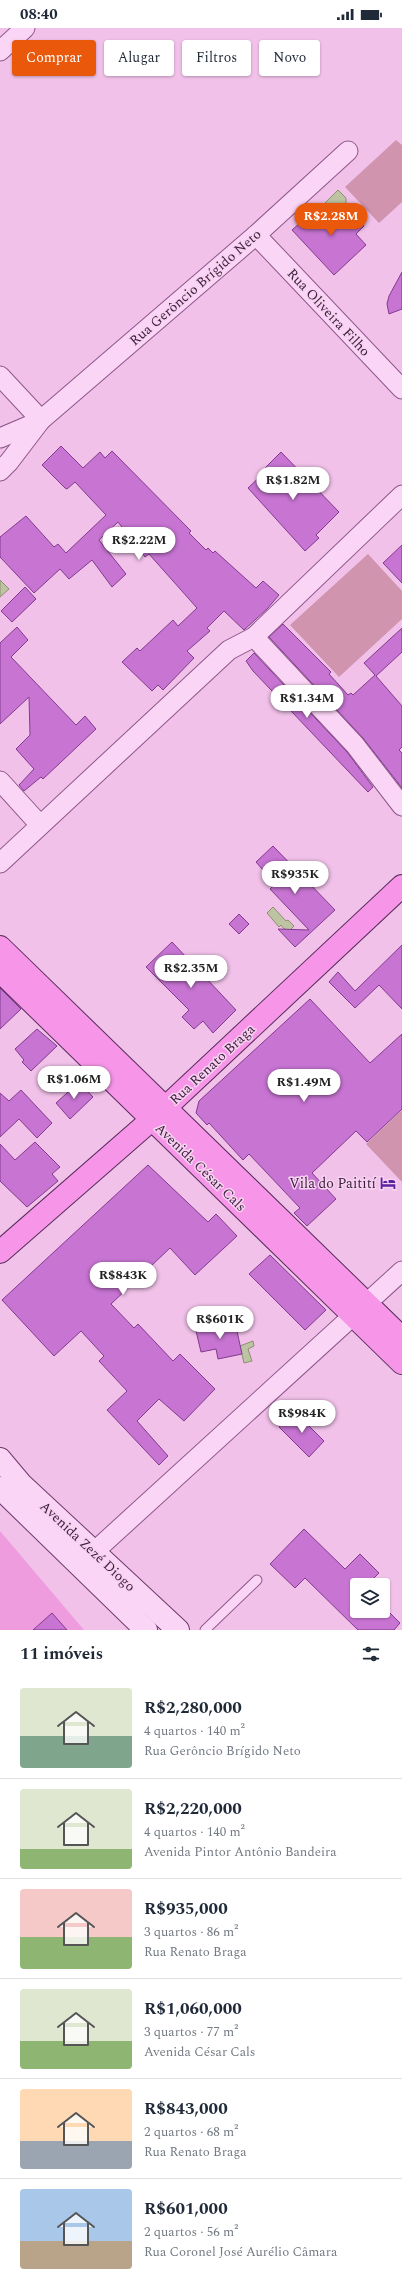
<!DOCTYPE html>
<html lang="pt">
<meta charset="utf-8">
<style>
:root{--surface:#fff;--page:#f6f6f7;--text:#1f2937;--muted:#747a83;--line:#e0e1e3;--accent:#ea580c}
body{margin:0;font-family:Spectral,serif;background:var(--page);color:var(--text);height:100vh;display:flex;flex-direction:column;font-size:15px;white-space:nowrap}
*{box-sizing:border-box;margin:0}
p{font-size:13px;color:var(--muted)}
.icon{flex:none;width:22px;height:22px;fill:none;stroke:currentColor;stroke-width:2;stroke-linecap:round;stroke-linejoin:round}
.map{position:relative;height:1602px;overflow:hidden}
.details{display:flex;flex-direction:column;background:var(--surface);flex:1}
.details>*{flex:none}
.hud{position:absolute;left:12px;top:12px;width:378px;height:36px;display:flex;gap:8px}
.buttons{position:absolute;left:350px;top:1550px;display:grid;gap:8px}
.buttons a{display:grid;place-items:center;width:40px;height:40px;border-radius:4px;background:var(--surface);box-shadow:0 1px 3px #0004;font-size:20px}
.price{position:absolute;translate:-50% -34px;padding:0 9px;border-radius:14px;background:#fff;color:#222;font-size:13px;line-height:26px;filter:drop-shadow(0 1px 2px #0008)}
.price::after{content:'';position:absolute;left:50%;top:24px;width:12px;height:9px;margin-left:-6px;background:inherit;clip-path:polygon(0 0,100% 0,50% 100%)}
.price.selected{background:var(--accent);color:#fff}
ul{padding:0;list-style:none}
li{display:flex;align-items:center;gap:12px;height:100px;padding:0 20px}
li+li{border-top:1px solid var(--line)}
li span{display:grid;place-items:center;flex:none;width:112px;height:80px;border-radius:4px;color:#555}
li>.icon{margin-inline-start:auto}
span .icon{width:48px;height:48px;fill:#fffc;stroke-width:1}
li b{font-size:17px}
h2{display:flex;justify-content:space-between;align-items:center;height:48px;padding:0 20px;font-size:17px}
.pill{padding:0 14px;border-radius:4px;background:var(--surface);box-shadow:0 1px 3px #0004;font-size:14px;line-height:36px}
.pill.selected{background:var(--accent);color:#fff}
.status{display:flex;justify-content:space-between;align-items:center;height:28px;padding:0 20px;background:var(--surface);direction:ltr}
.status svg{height:11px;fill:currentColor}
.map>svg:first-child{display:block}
</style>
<div class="status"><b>08:40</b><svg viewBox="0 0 49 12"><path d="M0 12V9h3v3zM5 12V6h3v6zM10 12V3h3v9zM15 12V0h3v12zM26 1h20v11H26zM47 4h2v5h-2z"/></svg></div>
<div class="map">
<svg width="402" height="1602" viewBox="0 0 402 1602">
<rect width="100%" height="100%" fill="#f1c1e9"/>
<g fill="#d094ae">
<path d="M396 112 402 117V174L379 195 345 159Z"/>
<path d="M368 526 402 563V591L339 649 290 597Z"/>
<path d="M402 1082V1154L366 1116Z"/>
</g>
<path fill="#ef9cdf" d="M0 1503 84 1602H0Z"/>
<g fill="#bec3a4" stroke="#8a926a">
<path d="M338 162 346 170V179L340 180 336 183 332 180 328 183 323 177Z"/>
<path d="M0 552 9 561 0 569Z"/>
<path d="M273 879 286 893 288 892 294 898 290 902 284 901 281 897 279 899 267 885Z"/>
<path d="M253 1313 254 1318 248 1321 252 1333 244 1335 240 1318Z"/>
</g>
<g fill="#c774d2" stroke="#823b8e">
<path d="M322 176 339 194 350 184 358 189 364 198 356 206 366 217 334 247 292 202Z"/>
<path d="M402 244V281L389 286 387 276 389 268Z"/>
<path d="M61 418 83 440 100 424 105 430 112 423 191 503 189 505 206 522 208 520 213 525 215 523 256 560 263 553 279 567 267 581 244 602 224 583 207 600 210 603 187 623 194 630 163 662 158 657 152 663 122 634 137 620 140 623 173 592 178 598 197 580 149 526 145 529 118 494 99 512 126 546 112 559 92 532 69 551 60 541 34 565 0 529V509L26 488 54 519 58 516 66 525 106 487 75 454 67 461 65 460 42 437Z"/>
<path d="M281 424 339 484 316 507 319 510 305 523 248 460 266 443 264 441Z"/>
<path d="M402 517V555L383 535Z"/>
<path d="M25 559 36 571 12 594 1 583Z"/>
<path d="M283 596 331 644 329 646 348 667 351 665 353 667 375 647 364 635 402 600V624L376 648 402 678V719L399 722 402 725V760L363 710 269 609Z"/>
<path d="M17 599 28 612 11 629 76 697 85 688 96 701 43 751 41 749 24 763 19 757 34 741 16 721 30 707 29 669 0 696V615Z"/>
<path d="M254 625 347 724 373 759 368 764 253 643 246 633Z"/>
<path d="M273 818 335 882 295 919 278 901 309 902 270 861 275 856 256 834Z"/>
<path d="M239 886 249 896 239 906 229 896Z"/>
<path d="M172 914 236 982 213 1005 203 993 194 1001 182 989 189 982 146 939Z"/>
<path d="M402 917V981L379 957 355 980 329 954 338 944 355 963Z"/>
<path d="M0 960 21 981 0 1001Z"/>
<path d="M310 971 370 1035 402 1006V1081L367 1114 356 1103 312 1145 336 1171 307 1198 294 1185 300 1180 249 1126 243 1132 209 1095 207 1097 196 1085 199 1073Z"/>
<path d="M37 1001 57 1018 31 1043 22 1034 24 1032 15 1021Z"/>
<path d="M79 1054 93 1069 70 1091 56 1075Z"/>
<path d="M21 1062 52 1095 37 1110 19 1091 0 1109V1065L9 1073Z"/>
<path d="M35 1114 60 1139 52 1146 58 1153 27 1179 0 1153V1116L15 1132Z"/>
<path d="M148 1137 208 1194 216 1186 237 1208 195 1247 170 1220 111 1276 134 1300 138 1296 173 1333 180 1326 215 1361 184 1393 159 1371 137 1393 168 1428 159 1437 107 1382 127 1363 99 1333 104 1328 81 1303 54 1328 2 1272Z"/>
<path d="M270 1227 326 1282 305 1302 249 1246Z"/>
<path d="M235 1294 242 1326 218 1331 216 1321 201 1324 196 1303Z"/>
<path d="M295 1384 324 1413 309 1429 279 1399Z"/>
<path d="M304 1501 345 1541 360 1526 379 1545 367 1557H357V1583H388L400 1595 394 1602H358L305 1550 295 1560 270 1536Z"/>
<path d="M52 1585 67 1602H33Z"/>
</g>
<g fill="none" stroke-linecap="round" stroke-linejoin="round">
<defs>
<path id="service" d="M205 1602 257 1552"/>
<g id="minor">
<path d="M0 23 25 0"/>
<path d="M256 207 402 361"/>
<path d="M0 348 41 392"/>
<path d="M0 410 40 393"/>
<path d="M0 443 9 434 41 392 256 207 348 123"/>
<path d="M254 609 355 717 402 778"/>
<path d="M0 753 40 797"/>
<path d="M0 835 229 622 254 609 402 467"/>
<path d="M84 1533 402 1243"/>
</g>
<g id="secondary">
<path d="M0 1431 21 1456 178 1602"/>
<path d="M0 1460 146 1602"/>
</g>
<g id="primary">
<path d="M0 919 402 1310"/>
<path d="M0 943 402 1335"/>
<path d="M0 1224 165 1080 402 858"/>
</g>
</defs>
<use href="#service" stroke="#8c578c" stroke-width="11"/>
<use href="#minor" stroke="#8c578c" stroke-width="21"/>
<use href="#secondary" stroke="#6c3a6e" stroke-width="24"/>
<use href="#primary" stroke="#572c5a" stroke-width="24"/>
<use href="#service" stroke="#fbd5f5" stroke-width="9"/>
<use href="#minor" stroke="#fbd5f5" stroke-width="19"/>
<use href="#secondary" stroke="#fbd5f5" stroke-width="22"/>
<use href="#primary" stroke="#f796e9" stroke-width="22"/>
</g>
<defs>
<symbol id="hotel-bare" viewBox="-9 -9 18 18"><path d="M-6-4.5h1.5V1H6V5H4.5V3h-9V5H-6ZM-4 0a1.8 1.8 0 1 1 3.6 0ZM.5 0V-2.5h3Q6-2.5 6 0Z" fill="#5c23a0" stroke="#f8d2f1" stroke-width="2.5" paint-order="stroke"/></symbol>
</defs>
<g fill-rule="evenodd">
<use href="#hotel-bare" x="377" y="1144" width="22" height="22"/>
</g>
<g text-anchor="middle" stroke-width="3" stroke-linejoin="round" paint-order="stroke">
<g font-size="14" fill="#391d3b" stroke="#f8d2f1">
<text transform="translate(195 259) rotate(-41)" y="5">Rua Gerôncio Brígido Neto</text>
<text transform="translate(329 284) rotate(47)" y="5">Rua Oliveira Filho</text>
<text transform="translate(212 1036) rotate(-43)" y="5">Rua Renato Braga</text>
<text transform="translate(201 1139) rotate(44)" y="5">Avenida César Cals</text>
<text transform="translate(88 1518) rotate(43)" y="5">Avenida Zezé Diogo</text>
</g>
<g font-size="14" fill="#391d3b" stroke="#f8d2f1" text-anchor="end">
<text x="376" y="1160">Vila do Paitití</text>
</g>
</g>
</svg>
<div class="buttons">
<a><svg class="icon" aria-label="layers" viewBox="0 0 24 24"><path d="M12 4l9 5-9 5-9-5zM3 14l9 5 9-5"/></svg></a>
</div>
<b class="price selected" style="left:331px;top:209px">R$2.28M</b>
<b class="price" style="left:293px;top:473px">R$1.82M</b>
<b class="price" style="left:139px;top:533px">R$2.22M</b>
<b class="price" style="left:307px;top:691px">R$1.34M</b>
<b class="price" style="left:295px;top:867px">R$935K</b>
<b class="price" style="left:191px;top:961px">R$2.35M</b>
<b class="price" style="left:74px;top:1072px">R$1.06M</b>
<b class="price" style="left:304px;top:1075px">R$1.49M</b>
<b class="price" style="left:123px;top:1268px">R$843K</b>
<b class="price" style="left:220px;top:1312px">R$601K</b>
<b class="price" style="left:302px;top:1406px">R$984K</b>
<div class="hud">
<a class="pill selected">Comprar</a>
<a class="pill">Alugar</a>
<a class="pill">Filtros</a>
<a class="pill">Novo</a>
</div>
</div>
<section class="details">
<h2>11 imóveis<svg class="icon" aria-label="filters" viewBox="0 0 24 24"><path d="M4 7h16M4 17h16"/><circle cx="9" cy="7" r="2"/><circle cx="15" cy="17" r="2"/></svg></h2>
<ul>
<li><span style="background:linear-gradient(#dfe7d0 60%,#7fa58c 0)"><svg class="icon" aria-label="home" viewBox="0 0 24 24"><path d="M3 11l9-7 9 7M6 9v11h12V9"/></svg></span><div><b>R$2,280,000</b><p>4 quartos · 140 m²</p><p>Rua Gerôncio Brígido Neto</p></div></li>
<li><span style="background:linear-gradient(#dfe7d0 75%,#8fb573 0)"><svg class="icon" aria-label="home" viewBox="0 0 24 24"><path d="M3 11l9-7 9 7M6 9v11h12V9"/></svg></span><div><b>R$2,220,000</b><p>4 quartos · 140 m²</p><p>Avenida Pintor Antônio Bandeira</p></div></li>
<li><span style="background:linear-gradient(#f6c9c9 60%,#8fb573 0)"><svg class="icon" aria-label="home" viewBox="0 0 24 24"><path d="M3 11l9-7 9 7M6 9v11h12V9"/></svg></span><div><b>R$935,000</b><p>3 quartos · 86 m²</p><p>Rua Renato Braga</p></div></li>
<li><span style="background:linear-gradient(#dfe7d0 65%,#8fb573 0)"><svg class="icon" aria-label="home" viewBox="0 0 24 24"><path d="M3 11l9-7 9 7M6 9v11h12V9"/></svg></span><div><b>R$1,060,000</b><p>3 quartos · 77 m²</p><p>Avenida César Cals</p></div></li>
<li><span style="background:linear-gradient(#ffd9b3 65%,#9aa5b1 0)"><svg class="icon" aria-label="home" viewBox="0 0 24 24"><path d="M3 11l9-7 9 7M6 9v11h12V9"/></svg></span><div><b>R$843,000</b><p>2 quartos · 68 m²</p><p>Rua Renato Braga</p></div></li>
<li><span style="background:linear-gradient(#a9c7e8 65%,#b9a48a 0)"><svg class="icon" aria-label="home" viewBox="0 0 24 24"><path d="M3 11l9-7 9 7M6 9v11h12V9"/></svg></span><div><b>R$601,000</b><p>2 quartos · 56 m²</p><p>Rua Coronel José Aurélio Câmara</p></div></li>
</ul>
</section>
